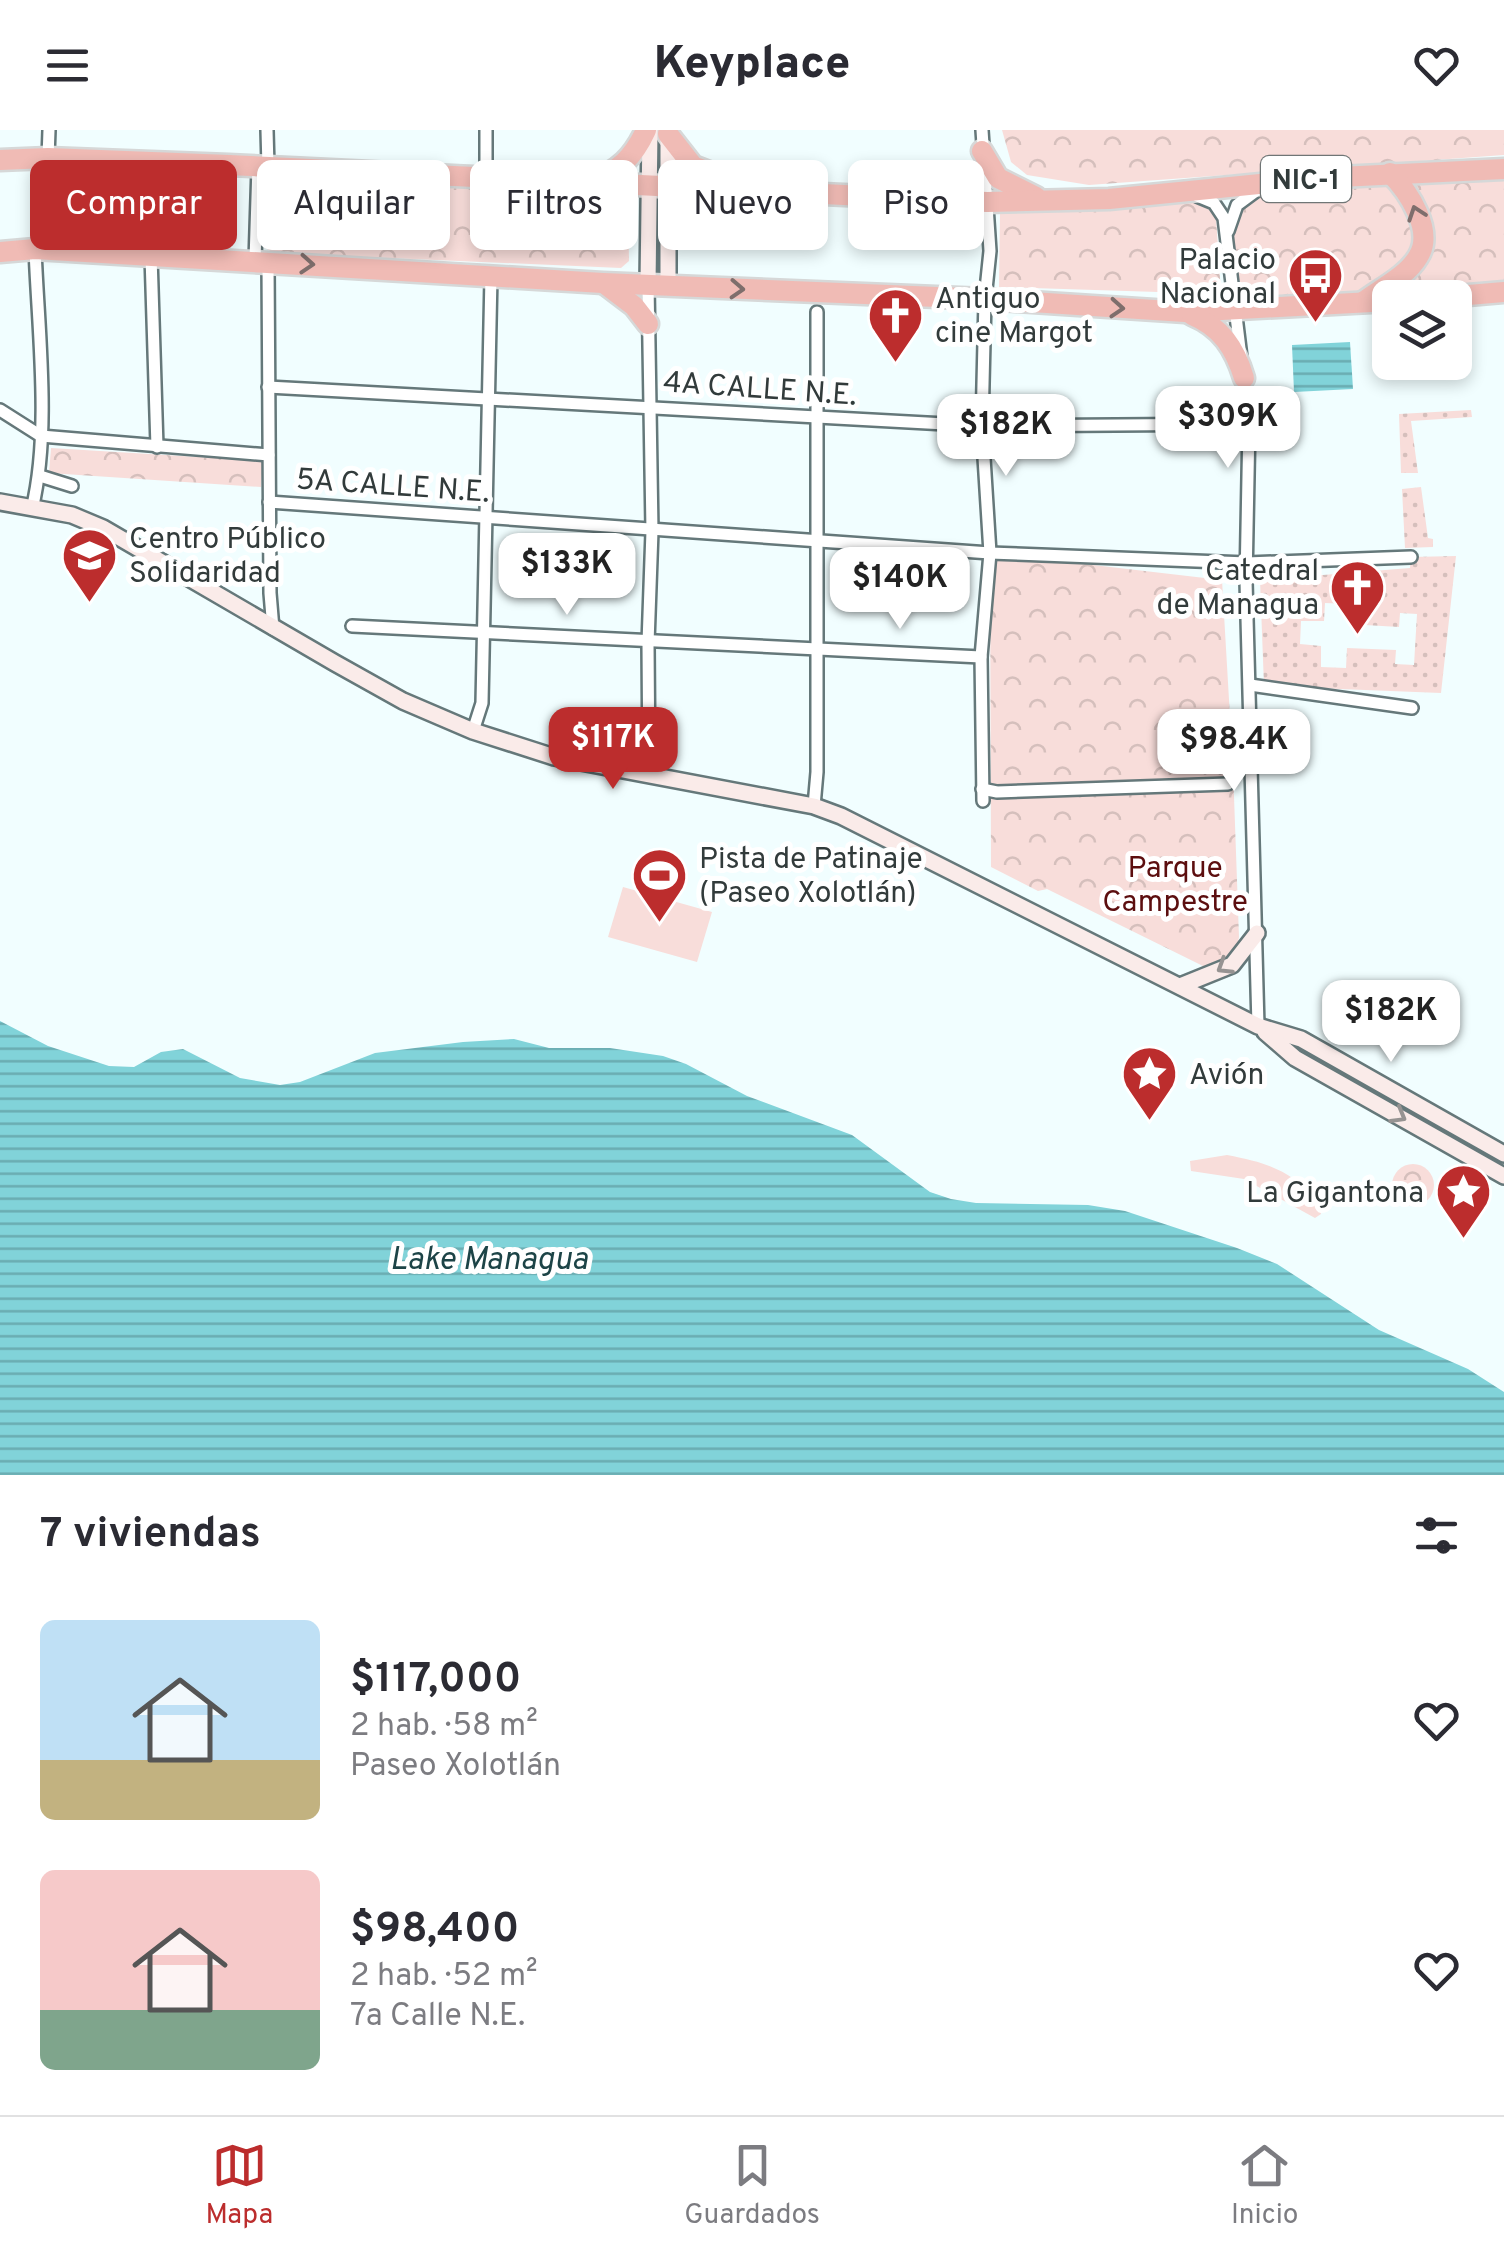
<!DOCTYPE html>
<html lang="es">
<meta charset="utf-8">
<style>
:root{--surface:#fff;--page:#f7f7f7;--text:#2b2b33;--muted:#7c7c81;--line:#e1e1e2;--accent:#bc2d2d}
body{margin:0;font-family:Overpass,sans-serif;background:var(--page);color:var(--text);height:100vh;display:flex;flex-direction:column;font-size:38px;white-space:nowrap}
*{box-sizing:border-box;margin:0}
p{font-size:32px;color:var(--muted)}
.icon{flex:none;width:55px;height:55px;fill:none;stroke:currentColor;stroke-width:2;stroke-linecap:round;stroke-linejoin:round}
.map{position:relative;height:1345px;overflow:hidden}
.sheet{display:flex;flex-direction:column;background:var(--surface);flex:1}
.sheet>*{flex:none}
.guide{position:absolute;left:30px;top:30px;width:1000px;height:90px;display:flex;gap:20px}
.tools{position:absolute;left:1372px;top:150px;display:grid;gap:20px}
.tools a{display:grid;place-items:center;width:100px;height:100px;border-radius:15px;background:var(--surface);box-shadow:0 5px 15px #0003;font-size:50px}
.price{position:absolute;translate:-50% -85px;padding:0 22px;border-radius:20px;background:#fff;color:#222;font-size:32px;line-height:65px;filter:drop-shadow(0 2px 5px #0008)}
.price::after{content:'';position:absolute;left:50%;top:60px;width:30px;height:22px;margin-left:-15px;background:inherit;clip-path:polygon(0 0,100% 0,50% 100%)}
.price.active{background:var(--accent);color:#fff}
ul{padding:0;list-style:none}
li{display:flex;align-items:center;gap:30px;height:250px;padding:0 40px}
li span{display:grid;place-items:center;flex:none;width:280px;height:200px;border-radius:15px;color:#555}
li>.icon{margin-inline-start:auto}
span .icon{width:120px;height:120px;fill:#fffc;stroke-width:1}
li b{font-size:42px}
h2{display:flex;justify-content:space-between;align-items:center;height:120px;padding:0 40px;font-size:42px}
.chip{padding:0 35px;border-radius:15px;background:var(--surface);box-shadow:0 5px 15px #0003;font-size:35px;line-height:90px}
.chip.active{background:var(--accent);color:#fff}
header{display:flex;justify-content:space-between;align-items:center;height:130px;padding:0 40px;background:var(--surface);font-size:45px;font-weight:800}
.dock{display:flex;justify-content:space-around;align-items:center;height:140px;border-top:2px solid var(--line);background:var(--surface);font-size:28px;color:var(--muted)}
.dock a{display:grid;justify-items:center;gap:5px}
.dock .active{color:var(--accent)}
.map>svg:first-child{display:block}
</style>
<header><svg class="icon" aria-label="menu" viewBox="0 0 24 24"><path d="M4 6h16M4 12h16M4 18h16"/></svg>Keyplace<svg class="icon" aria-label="heart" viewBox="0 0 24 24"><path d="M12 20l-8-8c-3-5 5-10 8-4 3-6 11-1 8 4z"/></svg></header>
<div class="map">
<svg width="1504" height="1345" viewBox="0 0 1504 1345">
<defs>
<pattern id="grass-dots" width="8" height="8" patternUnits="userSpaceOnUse" patternTransform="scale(2.5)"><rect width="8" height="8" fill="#f8ddda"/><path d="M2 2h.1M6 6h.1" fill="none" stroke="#d5bfbc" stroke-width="1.8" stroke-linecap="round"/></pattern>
<pattern id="park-crowns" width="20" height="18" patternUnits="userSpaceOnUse" patternTransform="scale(2.5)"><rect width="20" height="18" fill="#f8ddda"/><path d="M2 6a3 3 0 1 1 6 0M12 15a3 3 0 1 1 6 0" fill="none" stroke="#d5bfbc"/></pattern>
<pattern id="water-rules" width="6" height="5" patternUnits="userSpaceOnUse" patternTransform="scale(2.5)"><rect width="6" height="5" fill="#81d3d9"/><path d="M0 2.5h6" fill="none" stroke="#6aacb1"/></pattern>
</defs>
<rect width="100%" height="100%" fill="#f1feff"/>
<g fill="url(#grass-dots)" fill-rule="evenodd">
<path d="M1471 280 1472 287 1411 291 1418 343H1401L1399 284Z"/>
<path d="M1421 357 1428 408 1433 409V417L1405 418 1402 359Z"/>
<path d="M1456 426 1441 563 1264 556 1260 450 1410 438 1411 427ZM1325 473 1349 474 1348 494 1399 497 1400 483 1417 484 1414 535 1395 534 1396 520 1347 518 1346 538 1321 537V516L1300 514 1301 491H1324Z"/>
</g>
<g fill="url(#park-crowns)">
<path d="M1002 0H1504V25L1089 55 1027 45 1011 32Z"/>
<path d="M280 48 393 54 405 48 618 61 628 70 629 131 621 138 274 123 262 116 265 57 267 51Z"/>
<path d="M1504 50V151L1265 169C1253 163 1241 158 1236 144 1225 116 1231 76 1263 65 1284 58 1310 59 1333 58 1390 54 1447 52 1504 50Z"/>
<path d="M1196 72 1211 79 1216 87 1221 164 999 157 1000 82H1066Z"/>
<path d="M51 318 263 331 261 357 49 343Z"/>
<path d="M990 423 1222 450 1233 638 1239 807 1236 823 1216 837 1203 836 1047 759 1038 761 991 737Z"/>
<circle cx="1413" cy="1055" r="21"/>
</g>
<g fill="#f8ddda">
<path d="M623 757 712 782 697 832 608 807Z"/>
<path d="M1227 1025C1269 1033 1288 1040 1319 1070L1321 1084 1315 1088 1244 1049 1191 1041 1190 1031Z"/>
</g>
<g fill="url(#water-rules)">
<path d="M1350 212 1353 259 1294 262 1292 215Z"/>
<path d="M0 891 48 916 109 936 134 937 161 922 183 919 240 948 280 955 300 952 375 923 463 912 514 909 549 918H610L663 926 686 934 747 966 852 1005 930 1062 951 1069 976 1073 1088 1075 1125 1081 1237 1118 1277 1134 1379 1200 1468 1239 1504 1262V1345H0Z"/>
</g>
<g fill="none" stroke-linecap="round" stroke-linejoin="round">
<defs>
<g id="street">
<path d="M267 0 268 37"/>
<path d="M982 0 990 121 985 169 982 296 990 423 981 527 983 671"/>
<path d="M48 28 49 0"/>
<path d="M486 48V0"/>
<path d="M1197 66 1214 73 1224 88 1241 227"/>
<path d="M1228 101 1237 75 1260 58"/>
<path d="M151 126 157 317"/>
<path d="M255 131 258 36"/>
<path d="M268 132 270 463 273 499"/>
<path d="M648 154 652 401 648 513 649 646"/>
<path d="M1243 245 1249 294 1246 451 1258 896"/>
<path d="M268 257 982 296 1249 294"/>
<path d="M0 280 41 306 269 325"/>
<path d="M40 346 72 356"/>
<path d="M269 372 990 423 1247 433 1411 427"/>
<path d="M32 379C51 301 38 200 35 119"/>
<path d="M352 496 981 527"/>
<path d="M1250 555 1412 578"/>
<path d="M473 601 482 573 491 146"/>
<path d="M982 659 997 662 1228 654"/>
<path d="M814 676 817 642V182"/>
</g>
<g id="secondary">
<path d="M668 4V155"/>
<path d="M648 154 650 0"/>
<path d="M0 372 72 385 103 398 335 533 403 571 473 601 554 627 814 676 841 686 1258 896 1301 909 1504 1024"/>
<path d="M1180 856 1232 835 1257 803"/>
<path d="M1265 902 1295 928 1504 1046"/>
</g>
<g id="highway">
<path d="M668 4 693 36 732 51"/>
<path d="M982 21 998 48 1036 67"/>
<path d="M0 30 48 28 229 35 987 72 1109 69 1319 48 1504 39"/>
<path d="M591 51C619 42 634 26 646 0"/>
<path d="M0 122 35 119 603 153 985 169 1185 182 1390 171"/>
<path d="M605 154 634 176 648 194"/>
<path d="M1433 168 1504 162"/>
<path d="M1363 172C1380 159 1407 146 1418 127 1435 101 1408 61 1390 43"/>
<path d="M1192 185C1221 197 1235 218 1244 248"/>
</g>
</defs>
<use href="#street" stroke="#65787a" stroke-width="16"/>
<use href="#secondary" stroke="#65787a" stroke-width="20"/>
<use href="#highway" stroke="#d6d8d8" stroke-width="25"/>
<use href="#street" stroke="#fff" stroke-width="11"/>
<use href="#secondary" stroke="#faebe9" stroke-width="15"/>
<use href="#highway" stroke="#f0bbb5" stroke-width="20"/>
</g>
<defs><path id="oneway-chevron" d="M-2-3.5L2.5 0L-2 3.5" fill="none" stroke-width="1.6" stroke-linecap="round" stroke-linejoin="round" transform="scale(2.5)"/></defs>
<g stroke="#7e6e6c">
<use href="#oneway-chevron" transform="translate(1416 83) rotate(-109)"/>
<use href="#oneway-chevron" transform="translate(307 134) rotate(4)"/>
<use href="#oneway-chevron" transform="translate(737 159) rotate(3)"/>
<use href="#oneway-chevron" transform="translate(1117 178) rotate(4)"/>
</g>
<g stroke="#969392">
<use href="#oneway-chevron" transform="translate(1224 837) rotate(148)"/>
<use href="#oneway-chevron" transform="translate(1399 986) rotate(30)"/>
</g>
<defs>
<symbol id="bus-pin" viewBox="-11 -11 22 30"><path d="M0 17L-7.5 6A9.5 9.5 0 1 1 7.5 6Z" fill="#bc2d2d" stroke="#fff"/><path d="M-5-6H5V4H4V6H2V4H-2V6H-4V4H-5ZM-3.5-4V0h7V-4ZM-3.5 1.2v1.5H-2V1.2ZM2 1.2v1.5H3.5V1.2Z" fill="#fff"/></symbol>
<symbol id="church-pin" viewBox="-11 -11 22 30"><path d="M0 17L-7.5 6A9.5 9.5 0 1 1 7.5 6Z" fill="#bc2d2d" stroke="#fff"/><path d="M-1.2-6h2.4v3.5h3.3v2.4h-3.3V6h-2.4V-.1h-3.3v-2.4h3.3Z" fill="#fff"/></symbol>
<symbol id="school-pin" viewBox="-11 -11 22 30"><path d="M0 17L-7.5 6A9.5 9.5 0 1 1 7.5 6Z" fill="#bc2d2d" stroke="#fff"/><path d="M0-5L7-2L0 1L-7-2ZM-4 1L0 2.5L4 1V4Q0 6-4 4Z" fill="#fff"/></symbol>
<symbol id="stadium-pin" viewBox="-11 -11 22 30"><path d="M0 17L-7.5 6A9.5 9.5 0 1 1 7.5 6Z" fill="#bc2d2d" stroke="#fff"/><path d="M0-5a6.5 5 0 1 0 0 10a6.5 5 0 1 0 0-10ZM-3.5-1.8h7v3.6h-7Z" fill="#fff"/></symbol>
<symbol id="sight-pin" viewBox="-11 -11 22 30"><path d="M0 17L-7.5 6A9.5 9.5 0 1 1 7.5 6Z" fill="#bc2d2d" stroke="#fff"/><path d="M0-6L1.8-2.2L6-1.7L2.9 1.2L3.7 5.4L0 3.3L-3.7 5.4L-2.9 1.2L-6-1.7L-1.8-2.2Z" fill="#fff"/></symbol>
</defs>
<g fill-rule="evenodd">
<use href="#bus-pin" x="1284" y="114" width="63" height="86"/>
<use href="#church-pin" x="864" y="154" width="63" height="86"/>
<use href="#school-pin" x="58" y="394" width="63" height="86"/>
<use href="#church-pin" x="1326" y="426" width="63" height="86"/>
<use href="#stadium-pin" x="628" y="714" width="63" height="86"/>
<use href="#sight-pin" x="1118" y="912" width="63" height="86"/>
<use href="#sight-pin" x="1432" y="1030" width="63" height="86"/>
</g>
<g text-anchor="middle" stroke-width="10" stroke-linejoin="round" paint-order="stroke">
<rect fill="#fff" stroke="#707676" stroke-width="2.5" x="1261" y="26" width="90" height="46" rx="8"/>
<g font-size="28" font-weight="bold" fill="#323b3b">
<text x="1306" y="59">NIC-1</text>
</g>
<g font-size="30" fill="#323b3b" stroke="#fff" text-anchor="start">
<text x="1276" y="139" text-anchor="end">Palacio<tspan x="1276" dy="34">Nacional</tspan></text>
<text x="935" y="178">Antiguo<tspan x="935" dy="34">cine Margot</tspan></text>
<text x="129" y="418">Centro Público<tspan x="129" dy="34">Solidaridad</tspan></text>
<text x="1319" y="450" text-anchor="end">Catedral<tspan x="1319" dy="34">de Managua</tspan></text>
<text x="699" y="738">Pista de Patinaje<tspan x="699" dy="34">(Paseo Xolotlán)</tspan></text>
<text x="1189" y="954">Avión</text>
<text x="1424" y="1072" text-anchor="end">La Gigantona</text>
</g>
<g font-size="30" fill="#323b3b" stroke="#fff">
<text transform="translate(760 258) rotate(4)" y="10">4A CALLE N.E.</text>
<text transform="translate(393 355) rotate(4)" y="10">5A CALLE N.E.</text>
</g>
<g font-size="30" fill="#5c0e0f" stroke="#fff">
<text x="1175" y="747">Parque<tspan x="1175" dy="34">Campestre</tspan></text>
</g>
<g font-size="32" font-style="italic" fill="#1d4447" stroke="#fff">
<text x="489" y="1139">Lake Managua</text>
</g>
</g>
</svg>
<div class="tools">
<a><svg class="icon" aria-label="layers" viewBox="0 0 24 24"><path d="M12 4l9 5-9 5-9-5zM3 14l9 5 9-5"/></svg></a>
</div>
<b class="price" style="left:1228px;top:341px">$309K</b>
<b class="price" style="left:1006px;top:349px">$182K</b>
<b class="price" style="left:567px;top:488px">$133K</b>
<b class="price" style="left:900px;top:502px">$140K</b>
<b class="price active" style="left:613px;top:662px">$117K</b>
<b class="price" style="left:1234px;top:664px">$98.4K</b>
<b class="price" style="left:1391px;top:935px">$182K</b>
<div class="guide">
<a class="chip active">Comprar</a>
<a class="chip">Alquilar</a>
<a class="chip">Filtros</a>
<a class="chip">Nuevo</a>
<a class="chip">Piso</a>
</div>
</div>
<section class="sheet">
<h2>7 viviendas<svg class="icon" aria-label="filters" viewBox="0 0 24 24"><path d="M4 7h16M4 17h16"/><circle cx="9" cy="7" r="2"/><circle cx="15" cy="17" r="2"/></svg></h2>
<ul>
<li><span style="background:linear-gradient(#bfe0f5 70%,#c2b280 0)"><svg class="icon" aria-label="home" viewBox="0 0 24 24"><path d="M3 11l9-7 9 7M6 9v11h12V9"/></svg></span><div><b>$117,000</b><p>2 hab. · 58 m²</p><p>Paseo Xolotlán</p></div><svg class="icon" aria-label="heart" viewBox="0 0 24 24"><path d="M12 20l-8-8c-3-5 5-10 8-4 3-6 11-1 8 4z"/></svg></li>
<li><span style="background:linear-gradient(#f6c9c9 70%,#7fa58c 0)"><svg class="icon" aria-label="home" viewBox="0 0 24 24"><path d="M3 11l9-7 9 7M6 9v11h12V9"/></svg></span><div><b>$98,400</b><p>2 hab. · 52 m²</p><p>7a Calle N.E.</p></div><svg class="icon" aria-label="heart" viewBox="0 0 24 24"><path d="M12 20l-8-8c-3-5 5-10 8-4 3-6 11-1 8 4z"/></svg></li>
</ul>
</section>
<nav class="dock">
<a class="active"><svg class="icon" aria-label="map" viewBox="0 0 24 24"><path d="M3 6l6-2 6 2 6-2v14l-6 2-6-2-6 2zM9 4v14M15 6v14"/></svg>Mapa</a>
<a><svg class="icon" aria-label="saved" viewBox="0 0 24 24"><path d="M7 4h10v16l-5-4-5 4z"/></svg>Guardados</a>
<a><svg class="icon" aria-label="home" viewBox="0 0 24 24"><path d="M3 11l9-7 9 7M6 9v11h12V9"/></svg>Inicio</a>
</nav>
